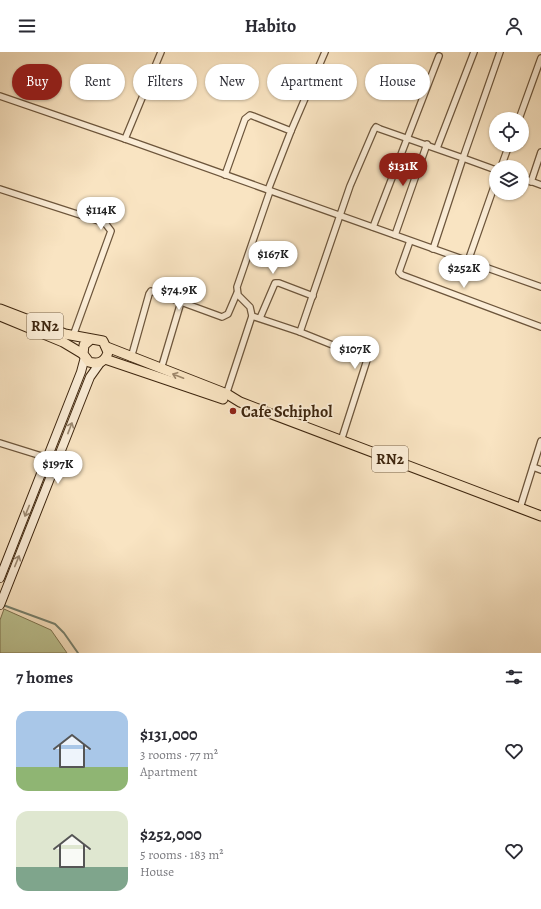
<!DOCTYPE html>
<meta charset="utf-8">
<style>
:root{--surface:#fff;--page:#f7f7f7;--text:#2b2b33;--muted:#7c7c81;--accent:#8f2418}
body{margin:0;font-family:Alegreya,serif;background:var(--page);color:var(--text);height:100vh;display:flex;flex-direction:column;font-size:15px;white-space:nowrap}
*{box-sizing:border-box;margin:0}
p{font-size:13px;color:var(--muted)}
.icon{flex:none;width:22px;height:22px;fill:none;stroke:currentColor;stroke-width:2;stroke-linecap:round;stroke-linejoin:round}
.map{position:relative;height:601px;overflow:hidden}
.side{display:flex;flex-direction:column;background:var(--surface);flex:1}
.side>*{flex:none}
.banner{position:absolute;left:12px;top:12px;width:517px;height:36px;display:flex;gap:8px}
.fabs{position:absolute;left:489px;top:60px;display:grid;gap:8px}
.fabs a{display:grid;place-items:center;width:40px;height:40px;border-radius:50%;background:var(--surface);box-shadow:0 1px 3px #0004;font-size:20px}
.price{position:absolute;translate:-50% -34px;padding:0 9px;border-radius:14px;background:#fff;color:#222;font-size:13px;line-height:26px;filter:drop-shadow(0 1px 2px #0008)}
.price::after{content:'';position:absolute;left:50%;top:24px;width:12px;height:9px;margin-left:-6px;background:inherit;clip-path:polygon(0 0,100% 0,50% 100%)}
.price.active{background:var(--accent);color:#fff}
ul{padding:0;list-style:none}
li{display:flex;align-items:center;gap:12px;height:100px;padding:0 16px}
li span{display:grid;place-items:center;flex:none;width:112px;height:80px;border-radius:12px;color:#555}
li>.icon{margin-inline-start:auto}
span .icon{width:48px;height:48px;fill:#fffc;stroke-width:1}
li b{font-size:17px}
h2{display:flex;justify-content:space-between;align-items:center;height:48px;padding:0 16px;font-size:17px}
.chip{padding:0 14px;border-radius:18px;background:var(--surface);box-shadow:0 1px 3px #0004;font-size:14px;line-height:36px}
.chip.active{background:var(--accent);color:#fff}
header{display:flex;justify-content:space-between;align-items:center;height:52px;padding:0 16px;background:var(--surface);font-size:18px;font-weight:700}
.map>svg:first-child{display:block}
</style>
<header><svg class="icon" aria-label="menu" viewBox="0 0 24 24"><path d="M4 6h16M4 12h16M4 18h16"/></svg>Habito<svg class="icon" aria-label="person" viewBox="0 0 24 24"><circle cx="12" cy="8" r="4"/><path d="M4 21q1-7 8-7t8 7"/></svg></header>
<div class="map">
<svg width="541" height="601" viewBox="0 0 541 601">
<rect width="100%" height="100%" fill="#f9e4c2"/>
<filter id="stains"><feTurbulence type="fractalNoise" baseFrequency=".005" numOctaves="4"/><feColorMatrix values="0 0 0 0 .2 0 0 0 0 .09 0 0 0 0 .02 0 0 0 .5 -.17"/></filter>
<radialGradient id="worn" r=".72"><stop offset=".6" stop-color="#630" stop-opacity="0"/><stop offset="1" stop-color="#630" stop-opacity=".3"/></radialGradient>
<path fill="#bdc493" stroke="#7e7551" d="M4 557 51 578 67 601H0V568Z"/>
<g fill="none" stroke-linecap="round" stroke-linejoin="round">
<path stroke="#78826f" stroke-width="2" d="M3 553 55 572 64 581 78 601"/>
<defs>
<g id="street">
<path d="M0 44 125 87 541 235"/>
<path d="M519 67 541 6"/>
<path d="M291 79 325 0"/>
<path d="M125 87 161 0"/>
<path d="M437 96 474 0"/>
<path d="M501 115 509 93"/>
<path d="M225 123 245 67 250 63 253 64 291 79 268 138"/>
<path d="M522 126 541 133"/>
<path d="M531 130 541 100"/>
<path d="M0 137 105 171 111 179 73 284"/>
<path d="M373 175 439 4"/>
<path d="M395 183 427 92"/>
<path d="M410 189 399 220 402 223 541 275"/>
<path d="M433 197 463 106 496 118"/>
<path d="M468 209 496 129"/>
<path d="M252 264 250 255 238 243 237 235 270 139"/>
<path d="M260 266 275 231H279L313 244"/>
<path d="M300 280 365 306 367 308 341 389"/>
<path d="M131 306 149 242 151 239 222 265 228 262 237 241"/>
<path d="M161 317 181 250"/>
<path d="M226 343 252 264 300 280 350 134 374 78 376 75 380 77 463 106 500 0"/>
<path d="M0 391 48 406"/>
<path d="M533 415 541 418"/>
<path d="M520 456 541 389"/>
</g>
<g id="secondary">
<path d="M0 526 81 320 85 305"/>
<path d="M0 553 90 325 100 311"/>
</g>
<g id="primary">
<path d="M0 257 65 282 103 289 108 300C106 309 99 313 89 310L83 302 84 293 91 287"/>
<path d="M0 264 63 290 83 302"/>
<path d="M107 295 227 342 240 350 541 464"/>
<path d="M105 307 223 347"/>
</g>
</defs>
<use href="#street" stroke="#6d563c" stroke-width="8"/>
<use href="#secondary" stroke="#3e260f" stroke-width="10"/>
<use href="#primary" stroke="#3e260f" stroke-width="11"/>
<use href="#street" stroke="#fbedd7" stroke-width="5.5"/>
<use href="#secondary" stroke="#fbedd7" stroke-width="8"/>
<use href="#primary" stroke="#f9e4c2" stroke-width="9"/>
</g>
<defs><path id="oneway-shaft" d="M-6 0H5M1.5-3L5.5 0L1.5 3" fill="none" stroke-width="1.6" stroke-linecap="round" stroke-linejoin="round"/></defs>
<use stroke="#9c8568" href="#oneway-shaft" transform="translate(178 324) rotate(-159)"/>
<g stroke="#9c8a73">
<use href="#oneway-shaft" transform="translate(70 376) rotate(-69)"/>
<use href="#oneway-shaft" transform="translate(27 459) rotate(112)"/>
<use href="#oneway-shaft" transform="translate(17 509) rotate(-68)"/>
</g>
<circle fill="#8f2418" stroke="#fbedd7" stroke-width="1.5" cx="233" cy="359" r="4"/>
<g text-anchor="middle" stroke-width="3.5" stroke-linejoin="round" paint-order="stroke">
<g fill="#fbedd7" stroke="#77624b" stroke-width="1">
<rect x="27" y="261" width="36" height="26" rx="3"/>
<rect x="372" y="394" width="36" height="26" rx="3"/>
</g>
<g font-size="15" font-weight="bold" fill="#3e260f">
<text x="45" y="279">RN2</text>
<text x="390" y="412">RN2</text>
</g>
<g font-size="16" font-weight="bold" fill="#3e260f" stroke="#fbedd7" text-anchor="start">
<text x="241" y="365">Cafe Schiphol</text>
</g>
</g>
<rect width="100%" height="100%" filter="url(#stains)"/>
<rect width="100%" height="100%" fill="url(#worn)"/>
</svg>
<div class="fabs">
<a><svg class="icon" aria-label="locate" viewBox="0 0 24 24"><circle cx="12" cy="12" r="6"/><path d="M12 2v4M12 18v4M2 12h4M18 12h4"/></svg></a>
<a><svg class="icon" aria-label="layers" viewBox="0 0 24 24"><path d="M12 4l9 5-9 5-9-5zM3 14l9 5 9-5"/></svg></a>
</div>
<b class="price active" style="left:403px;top:135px">$131K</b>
<b class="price" style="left:101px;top:179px">$114K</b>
<b class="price" style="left:273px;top:223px">$167K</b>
<b class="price" style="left:464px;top:237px">$252K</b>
<b class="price" style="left:179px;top:259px">$74.9K</b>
<b class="price" style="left:355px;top:318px">$107K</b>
<b class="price" style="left:58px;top:433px">$197K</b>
<div class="banner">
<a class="chip active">Buy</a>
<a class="chip">Rent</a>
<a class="chip">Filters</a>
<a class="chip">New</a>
<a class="chip">Apartment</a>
<a class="chip">House</a>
</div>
</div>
<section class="side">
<h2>7 homes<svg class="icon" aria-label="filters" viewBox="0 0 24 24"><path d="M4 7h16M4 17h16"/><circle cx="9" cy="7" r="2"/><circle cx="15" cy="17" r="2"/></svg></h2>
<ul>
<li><span style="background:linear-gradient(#a9c7e8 70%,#8fb573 0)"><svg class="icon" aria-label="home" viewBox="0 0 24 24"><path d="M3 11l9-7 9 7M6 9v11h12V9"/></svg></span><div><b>$131,000</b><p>3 rooms · 77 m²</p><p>Apartment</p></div><svg class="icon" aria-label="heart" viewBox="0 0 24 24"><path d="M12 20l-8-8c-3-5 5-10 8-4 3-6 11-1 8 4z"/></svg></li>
<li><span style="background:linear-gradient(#dfe7d0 70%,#7fa58c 0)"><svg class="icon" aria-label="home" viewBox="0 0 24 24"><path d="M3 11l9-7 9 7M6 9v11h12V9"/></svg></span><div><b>$252,000</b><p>5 rooms · 183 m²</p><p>House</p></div><svg class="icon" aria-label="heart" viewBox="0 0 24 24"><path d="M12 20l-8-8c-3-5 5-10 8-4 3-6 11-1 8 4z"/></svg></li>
</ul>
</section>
